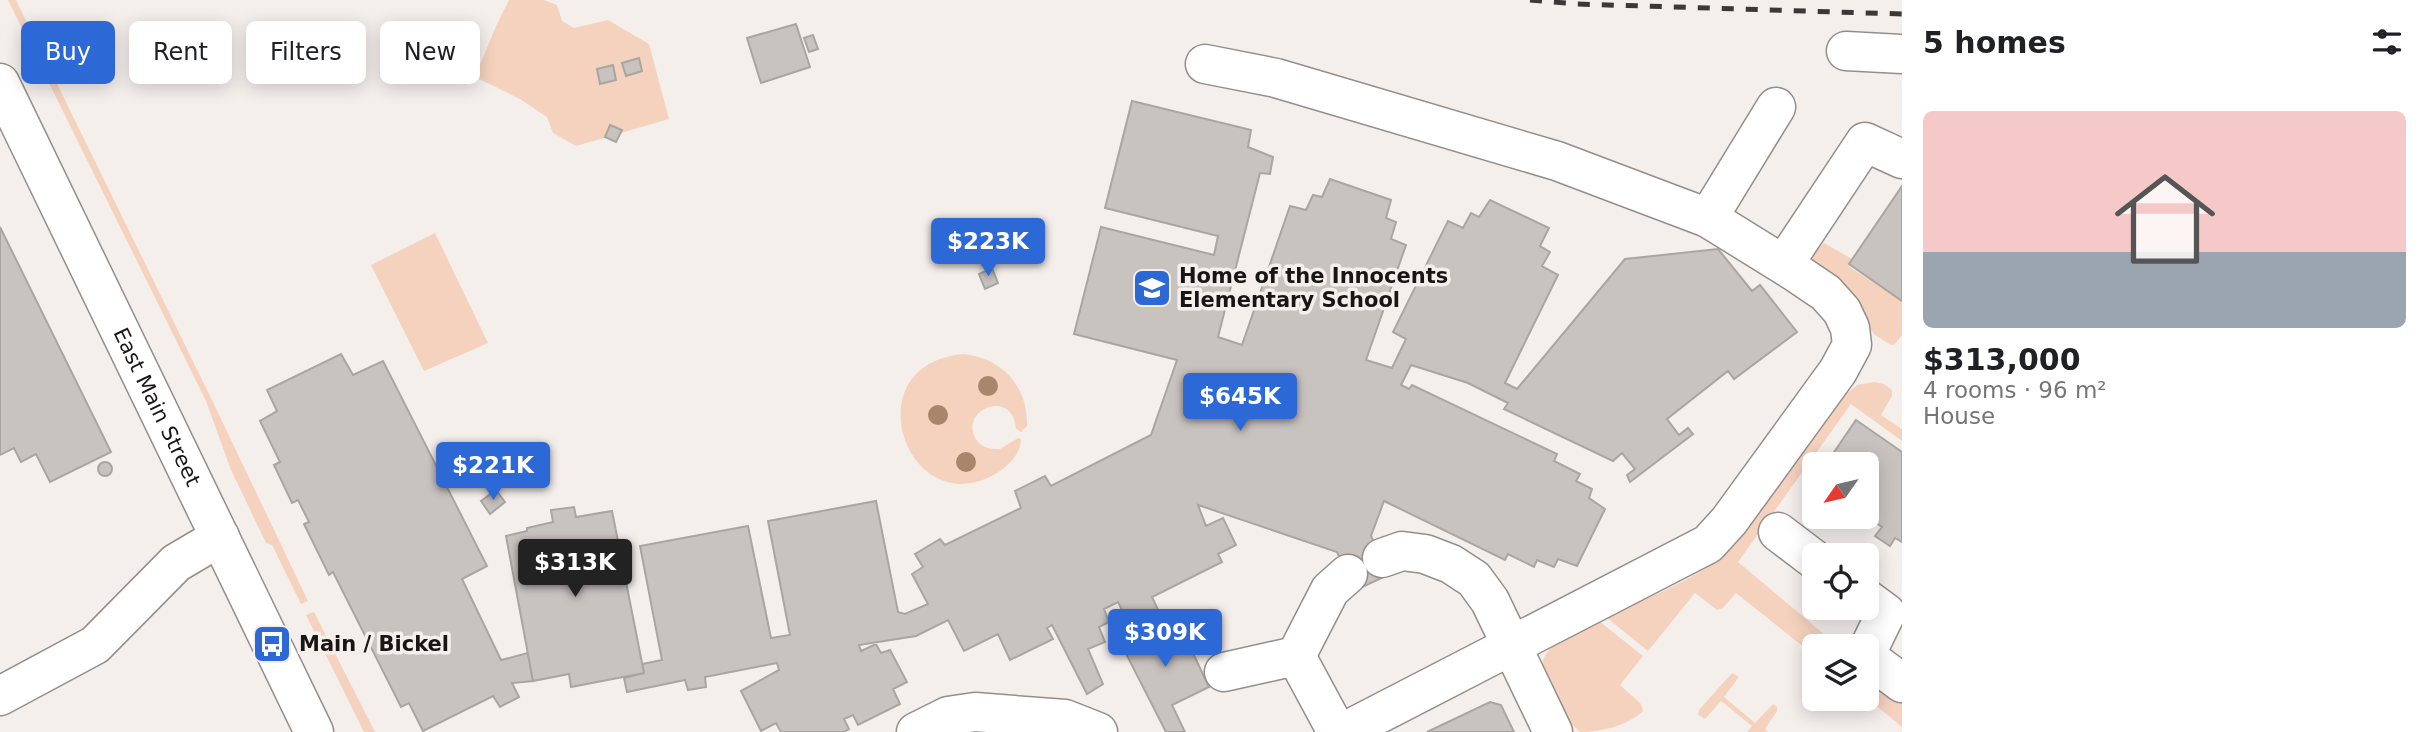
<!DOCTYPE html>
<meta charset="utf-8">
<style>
:root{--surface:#fff;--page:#f6f6f6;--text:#202124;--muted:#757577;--line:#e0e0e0;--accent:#2c68d6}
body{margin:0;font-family:"DejaVu Sans",sans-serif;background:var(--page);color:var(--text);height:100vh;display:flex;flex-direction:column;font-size:26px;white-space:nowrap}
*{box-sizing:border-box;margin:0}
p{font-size:23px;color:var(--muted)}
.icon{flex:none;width:38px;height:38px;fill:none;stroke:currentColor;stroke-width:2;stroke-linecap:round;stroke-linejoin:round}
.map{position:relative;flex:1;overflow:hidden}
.details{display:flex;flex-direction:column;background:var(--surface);width:525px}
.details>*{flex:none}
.banner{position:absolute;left:21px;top:21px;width:665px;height:63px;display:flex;gap:14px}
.needle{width:46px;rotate:236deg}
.buttons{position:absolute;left:1802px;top:452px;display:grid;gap:14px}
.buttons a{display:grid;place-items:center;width:77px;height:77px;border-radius:10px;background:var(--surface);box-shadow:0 4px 18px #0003;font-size:35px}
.price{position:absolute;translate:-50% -60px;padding:0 16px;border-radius:7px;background:var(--accent);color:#fff;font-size:23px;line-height:46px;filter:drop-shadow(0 2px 4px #0008)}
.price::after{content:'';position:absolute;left:50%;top:42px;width:21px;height:16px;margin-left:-10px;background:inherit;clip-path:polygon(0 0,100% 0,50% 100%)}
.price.selected{background:#222;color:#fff}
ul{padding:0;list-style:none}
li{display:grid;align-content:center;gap:14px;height:371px;padding:0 21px}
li+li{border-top:2px solid var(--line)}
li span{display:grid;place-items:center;height:217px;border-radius:10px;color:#555}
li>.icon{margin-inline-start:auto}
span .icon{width:126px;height:126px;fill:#fffc;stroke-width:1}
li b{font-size:30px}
h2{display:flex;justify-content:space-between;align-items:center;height:84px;padding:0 21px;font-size:30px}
.pill{padding:0 24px;border-radius:10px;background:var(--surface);box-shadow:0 4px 18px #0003;font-size:24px;line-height:63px}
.pill.selected{background:var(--accent);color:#fff}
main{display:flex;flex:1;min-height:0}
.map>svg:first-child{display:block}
</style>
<main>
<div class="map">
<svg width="1902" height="732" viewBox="0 0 1902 732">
<rect width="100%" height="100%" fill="#f5efec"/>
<g fill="#f4d2be">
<path d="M8 0H16L211 398 308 601 301 604 272 545 266 543 231 470 206 401Z"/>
<path d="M509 0H544L557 5 562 21 574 28 608 20 649 44 669 119 576 146 553 133 547 117 520 99 475 77 496 26Z"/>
<path d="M435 233 488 343 424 371 371 265Z"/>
<path d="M1824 243 1852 259 1849 264 1851 268 1902 301V335L1894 345H1891L1875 335 1812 262 1814 253Z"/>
<path d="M963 354C1003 358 1028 387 1027 426L1021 432 1016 429C1013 387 958 410 976 439 981 448 990 449 1000 449L1018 438 1021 439C1021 453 1009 466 997 473 908 527 850 365 963 354Z"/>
<path d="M1874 382 1884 384 1892 390V396L1881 415 1902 429V441L1851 404 1738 562 1838 646H1815V656L1736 593 1723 608 1717 610 1695 593 1648 651 1606 617C1650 596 1701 579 1736 544L1844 396 1857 385Z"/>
<path d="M314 612 375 732H364L306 615Z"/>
<path d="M1599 621 1643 656 1620 685 1641 704 1643 711C1627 726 1601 732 1580 732L1567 720 1542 665C1545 641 1580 631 1599 621Z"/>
<path d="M1867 670 1902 699V727L1867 698Z"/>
<path d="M1732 673 1739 677 1724 697 1755 723 1773 704 1777 707V711L1765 729 1768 732H1747L1752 726 1721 701 1705 719 1698 715 1699 710Z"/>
</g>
<g fill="#c9c3c0" stroke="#aaa5a1" stroke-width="2">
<path d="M796 24 810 67 761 83 747 38Z"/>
<path d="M813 35 818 49 809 52 804 38Z"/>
<path d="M639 58 642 71 626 76 622 63Z"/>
<path d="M613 65 616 80 600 84 597 69Z"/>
<path d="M1132 101 1251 130 1248 147 1273 157 1270 174 1260 173 1218 337 1242 345 1290 206 1306 210 1313 195 1322 197 1330 179 1391 200 1386 218 1396 222 1391 239 1406 245 1366 360 1392 368 1406 339 1393 332 1448 221 1463 228 1471 213 1479 217 1490 200 1549 228 1540 246 1550 252 1542 266 1558 275 1505 383 1517 389 1625 259 1718 249 1752 291 1760 285 1797 332 1734 379 1728 371 1667 419 1679 435 1688 428 1693 434 1630 482 1627 475 1635 469 1622 453 1613 461 1504 409 1508 403 1468 383 1411 365 1401 385 1409 389 1412 385 1557 454 1554 461 1580 474 1576 481 1592 489 1589 498 1605 509 1577 566 1558 559 1554 567 1537 560 1534 567 1508 554 1505 560 1384 501 1371 536 1390 574 1356 590 1337 552 1198 505 1206 526 1223 518 1236 545 1218 554 1222 562 1152 597 1161 616 1132 630 1118 602 1104 609 1109 622 1099 627 1105 642 1088 649 1103 684 1087 694 1052 625 1047 628 1053 639 1010 660 998 634 964 651 948 620 916 636 859 645 861 651 876 644 881 653 890 650 907 682 893 689 900 704 858 725 853 715 844 719 849 729 844 732H781L776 723 761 731 741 691 779 670 777 663 705 677 706 687 688 690 685 680 627 692 624 678 644 673 642 664 662 660 640 546 748 526 771 638 790 635 768 521 876 501 898 612 905 614 928 604 912 574 923 567 915 554 940 539 945 545 1021 508 1015 491 1045 476 1051 486 1151 435 1177 360 1074 334 1101 227 1214 255 1218 236 1105 208Z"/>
<path d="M610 125 622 130 616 142 605 137Z"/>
<path d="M1902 186V301L1849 264Z"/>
<path d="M0 227 111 452 50 482 36 454 21 462 14 448 0 455Z"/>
<path d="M992 268 998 283 985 289 979 274Z"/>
<path d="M341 354 353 375 383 361 487 566 462 579 501 660 528 653 533 681 512 683 519 697 500 707 493 696 423 731 409 703 401 707 333 572 329 575 304 524 309 522 298 500 292 503 274 465 280 462 260 421 277 411 267 390Z"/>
<path d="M1856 420 1902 452V542L1895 538 1890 546 1875 536 1882 527 1866 516 1867 464H1826Z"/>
<circle cx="105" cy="469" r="7"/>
<path d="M496 490 505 502 490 514 481 501Z"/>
<path d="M574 507 576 517 612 511 644 673 571 687 569 674 533 681 506 536 527 531V528L553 522 551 510Z"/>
<path d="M1175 615 1209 687 1172 705 1185 732H1166L1120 642Z"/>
<path d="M1490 702 1501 705 1514 732H1427Z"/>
</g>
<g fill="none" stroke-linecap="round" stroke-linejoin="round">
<defs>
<g id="minor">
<path d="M1846 51 1902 54"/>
<path d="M1205 64 1276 78 1557 161 1708 218 1795 272 1826 293 1842 311 1850 328 1852 345 1838 371 1729 521 1708 544 1344 732"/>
<path d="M1708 218 1776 107"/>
<path d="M1784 264 1865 142 1902 159"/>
<path d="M1778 532 1815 560"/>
<path d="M1382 558 1402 551 1425 554 1451 564 1474 579 1490 601 1553 732"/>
<path d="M1867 599 1886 613 1867 652"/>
<path d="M1296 656 1330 590 1348 574"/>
<path d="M1867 657 1902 683"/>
<path d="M1224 672 1296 656 1337 732"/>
<path d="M0 696 95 645 176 563 220 537"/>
<path d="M916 732 948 716 975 712 1065 719 1098 732"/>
</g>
<g id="major">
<path id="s1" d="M0 83 314 732"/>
</g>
</defs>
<use href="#minor" stroke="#938e8b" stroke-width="41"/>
<use href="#major" stroke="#938e8b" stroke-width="41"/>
<use href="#minor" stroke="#fff" stroke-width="38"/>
<use href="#major" stroke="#fff" stroke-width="38"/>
<path stroke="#3b3937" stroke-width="5" stroke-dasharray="12 12" stroke-linecap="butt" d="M1530 0 1577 4 1902 14"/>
</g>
<g fill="#a9866b">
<circle cx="988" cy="386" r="10"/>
<circle cx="938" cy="415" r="10"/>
<circle cx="966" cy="462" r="10"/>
</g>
<defs>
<symbol id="school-square" viewBox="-11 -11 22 22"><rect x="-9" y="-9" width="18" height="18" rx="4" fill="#2c68d6" stroke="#f5efec"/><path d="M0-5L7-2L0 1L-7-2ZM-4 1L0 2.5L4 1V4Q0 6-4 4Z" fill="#fff"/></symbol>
<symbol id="bus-square" viewBox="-11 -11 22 22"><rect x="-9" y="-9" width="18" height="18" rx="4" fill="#2c68d6" stroke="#f5efec"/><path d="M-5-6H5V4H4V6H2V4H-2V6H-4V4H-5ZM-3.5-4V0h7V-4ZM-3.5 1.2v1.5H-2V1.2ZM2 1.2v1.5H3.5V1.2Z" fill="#fff"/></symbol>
</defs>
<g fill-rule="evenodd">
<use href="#school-square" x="1130" y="266" width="44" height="44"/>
<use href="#bus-square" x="250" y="622" width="44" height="44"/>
</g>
<g text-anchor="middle" stroke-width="7" stroke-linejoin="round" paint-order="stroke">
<g font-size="21" font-weight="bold" fill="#181615" stroke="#f5efec" text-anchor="start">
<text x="1179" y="283">Home of the Innocents<tspan x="1179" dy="24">Elementary School</tspan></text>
<text x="299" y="651">Main / Bickel</text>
</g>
<g font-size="21" fill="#181615" stroke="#f5efec">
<text dy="7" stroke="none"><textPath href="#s1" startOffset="360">East Main Street</textPath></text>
</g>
</g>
</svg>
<div class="buttons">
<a><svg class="needle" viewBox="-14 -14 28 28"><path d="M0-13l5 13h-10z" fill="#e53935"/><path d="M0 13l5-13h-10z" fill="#757577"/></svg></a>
<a><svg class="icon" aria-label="locate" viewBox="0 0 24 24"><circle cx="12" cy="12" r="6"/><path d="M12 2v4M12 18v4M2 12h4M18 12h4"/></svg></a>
<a><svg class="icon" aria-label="layers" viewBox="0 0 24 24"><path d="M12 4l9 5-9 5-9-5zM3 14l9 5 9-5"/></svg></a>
</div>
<b class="price" style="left:988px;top:278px">$223K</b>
<b class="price" style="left:1240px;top:433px">$645K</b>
<b class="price" style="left:493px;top:502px">$221K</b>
<b class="price selected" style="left:575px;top:599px">$313K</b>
<b class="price" style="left:1165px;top:669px">$309K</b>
<div class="banner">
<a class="pill selected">Buy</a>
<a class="pill">Rent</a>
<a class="pill">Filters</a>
<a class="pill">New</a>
</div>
</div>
<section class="details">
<h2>5 homes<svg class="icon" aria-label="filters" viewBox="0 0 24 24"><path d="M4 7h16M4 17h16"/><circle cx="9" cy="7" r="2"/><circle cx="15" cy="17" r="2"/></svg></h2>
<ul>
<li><span style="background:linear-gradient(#f6c9c9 65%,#9aa5b1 0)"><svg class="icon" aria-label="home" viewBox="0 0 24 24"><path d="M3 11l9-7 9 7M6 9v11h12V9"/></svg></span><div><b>$313,000</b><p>4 rooms · 96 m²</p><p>House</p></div></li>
</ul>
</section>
</main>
